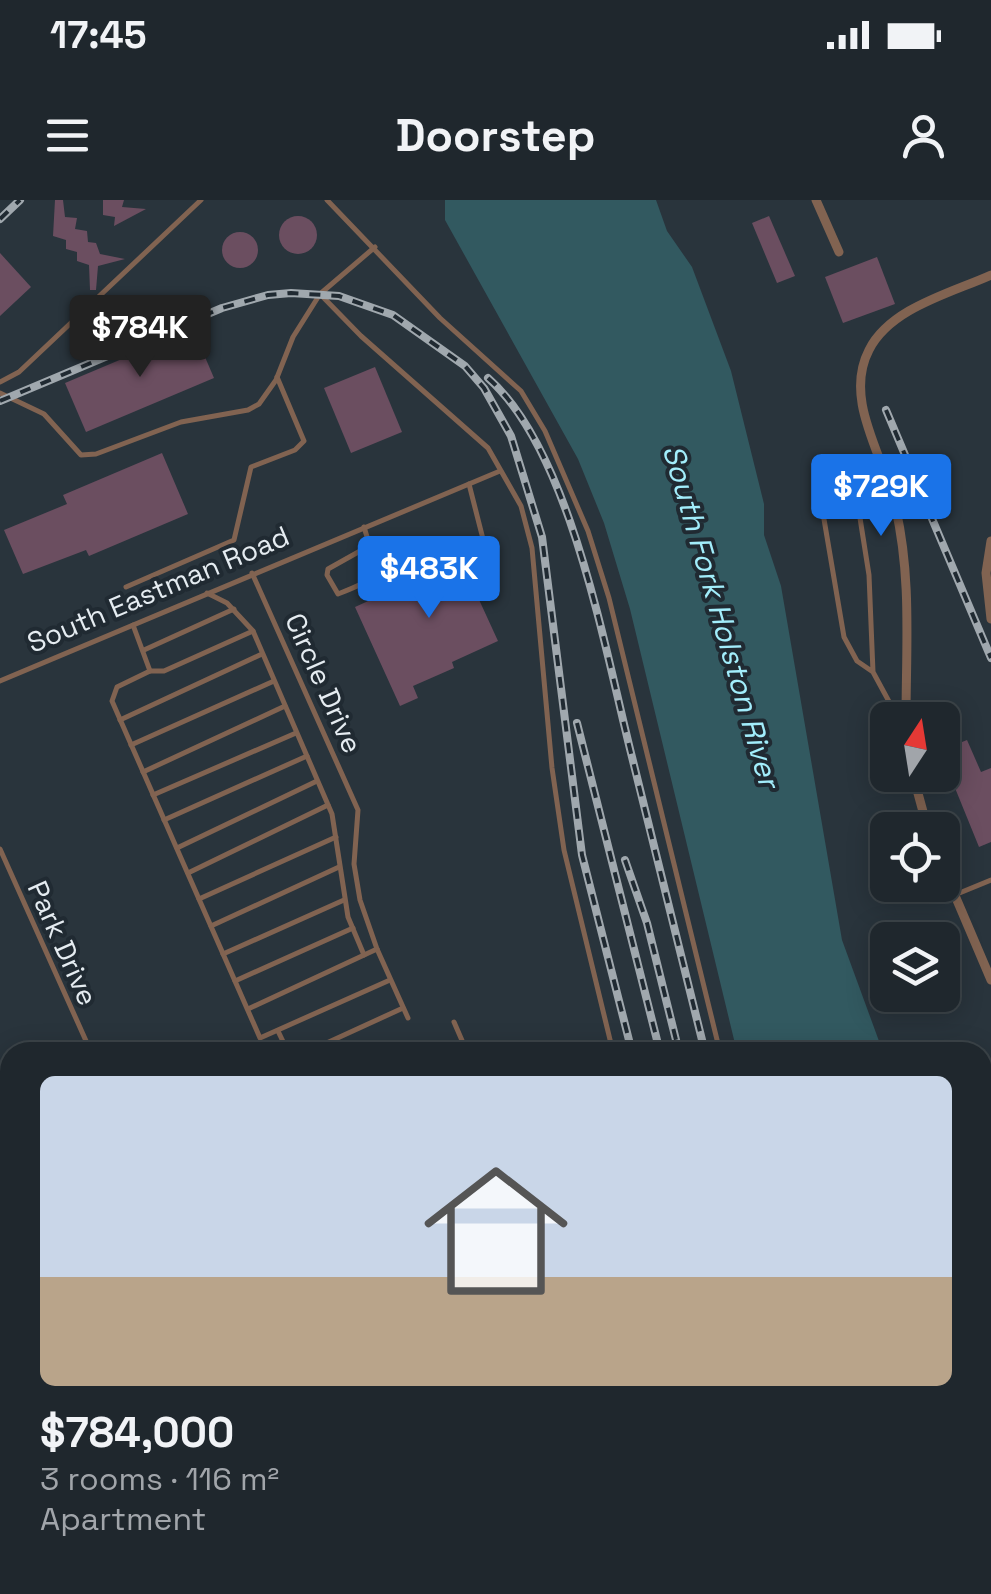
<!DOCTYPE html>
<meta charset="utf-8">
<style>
:root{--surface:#1f272d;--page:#272f35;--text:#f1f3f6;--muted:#a1a5aa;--line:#3c4449;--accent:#1a73e8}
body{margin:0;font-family:"Space Grotesk",sans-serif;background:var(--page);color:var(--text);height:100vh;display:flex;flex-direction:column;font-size:38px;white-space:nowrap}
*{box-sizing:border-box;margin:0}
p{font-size:32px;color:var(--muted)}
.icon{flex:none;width:55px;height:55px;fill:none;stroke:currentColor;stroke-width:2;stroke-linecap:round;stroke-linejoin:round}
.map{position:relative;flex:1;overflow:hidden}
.panel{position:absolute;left:0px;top:842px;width:992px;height:552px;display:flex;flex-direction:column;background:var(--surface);border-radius:30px 30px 0 0;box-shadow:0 5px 25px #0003,0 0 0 2px var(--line)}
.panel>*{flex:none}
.needle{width:65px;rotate:12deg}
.tools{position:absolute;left:870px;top:502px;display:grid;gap:20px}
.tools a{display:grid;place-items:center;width:90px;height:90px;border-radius:15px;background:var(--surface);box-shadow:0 5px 25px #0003,0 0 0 2px var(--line);font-size:50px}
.price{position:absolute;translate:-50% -85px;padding:0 22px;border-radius:10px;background:var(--accent);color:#fff;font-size:32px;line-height:65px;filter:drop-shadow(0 2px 5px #0008)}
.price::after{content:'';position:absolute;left:50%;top:60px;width:30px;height:22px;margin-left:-15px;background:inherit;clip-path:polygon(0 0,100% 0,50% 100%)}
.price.selected{background:#222;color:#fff}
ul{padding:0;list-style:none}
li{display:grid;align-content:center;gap:20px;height:530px;padding:0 40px}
li span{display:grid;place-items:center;height:310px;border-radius:15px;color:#555}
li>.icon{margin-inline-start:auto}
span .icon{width:180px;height:180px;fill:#fffc;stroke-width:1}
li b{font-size:42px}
.status{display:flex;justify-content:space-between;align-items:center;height:70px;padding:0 50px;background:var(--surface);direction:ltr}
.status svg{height:28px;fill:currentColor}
header{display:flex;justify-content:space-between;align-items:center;height:130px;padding:0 40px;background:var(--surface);font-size:45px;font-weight:700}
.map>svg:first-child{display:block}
</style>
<div class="status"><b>17:45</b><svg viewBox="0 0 49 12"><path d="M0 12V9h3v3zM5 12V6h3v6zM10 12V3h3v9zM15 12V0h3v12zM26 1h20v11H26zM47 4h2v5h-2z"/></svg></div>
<header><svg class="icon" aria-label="menu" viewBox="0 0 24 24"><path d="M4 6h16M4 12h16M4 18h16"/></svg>Doorstep<svg class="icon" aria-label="person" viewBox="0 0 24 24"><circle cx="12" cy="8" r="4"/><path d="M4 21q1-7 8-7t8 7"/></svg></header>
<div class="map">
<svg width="991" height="1394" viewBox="0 0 991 1394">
<rect width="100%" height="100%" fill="#29343c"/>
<g fill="#325960">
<path d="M445 0H656L667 31 692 67 731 171 764 304V335L781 386 842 740 883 852H737L630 409 604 323 578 259 445 20Z"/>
<path d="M983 1230 991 1259V1394H895L893 1385H982Z"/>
</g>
<g fill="#6b4e60">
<path d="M55 0H63L65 17 77 18 75 29 87 31 88 42 96 43 100 54 125 59 98 66 96 90H90L89 65 77 61V52L66 49V40L53 36Z"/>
<path d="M103 0H124L122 7 146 9 114 26 115 17 103 15Z"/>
<circle cx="298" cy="35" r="19"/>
<path d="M769 16 795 76 777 83 752 23Z"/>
<circle cx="240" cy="50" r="18"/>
<path d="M0 53 31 87 0 116Z"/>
<path d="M877 57 895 104 843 123 825 77Z"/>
<path d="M193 129 214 178 86 232 65 183Z"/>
<path d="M375 167 402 232 351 253 324 188Z"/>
<path d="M162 253 188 314 89 356 86 350 23 374 4 330 67 304 63 295Z"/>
<path d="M465 336 482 375 470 380 498 441 452 462 454 468 413 486 418 498 400 506 355 407 430 373 422 356Z"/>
<path d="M967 540 981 572 991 568V642L979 647 942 556V550Z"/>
<path d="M10 1343V1385H115L119 1394H6L0 1381V1347Z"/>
</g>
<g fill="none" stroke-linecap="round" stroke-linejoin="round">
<path stroke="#666f76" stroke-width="2.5" stroke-dasharray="2.5 8" stroke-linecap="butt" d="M982 971 989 943"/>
<g stroke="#816351" stroke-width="5">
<path d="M327 0 440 118 521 191 545 231 588 331 609 398 720 852"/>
<path d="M320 94 361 136 488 248 521 306 532 348 552 568 564 650 613 852"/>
<path d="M0 182 19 172 201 0"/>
<path d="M0 193 44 214 81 255 96 254 181 222 248 210 259 204 276 180 293 137 320 94 375 47"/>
<path d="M469 284 483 339"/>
<path d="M364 327C378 374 387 375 338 394L327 375 328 369 369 346"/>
<path d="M252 373 358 610 354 664 360 700 377 749 408 818"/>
<path d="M126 387 234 340 251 267 295 250 304 241 277 177"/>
<path d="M207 393 227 403 253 431 332 614 348 717 364 755"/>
<path d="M133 425 150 471 117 487 112 501 260 838 390 780"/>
<path d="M144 450 234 409"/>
<path d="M150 471H164L253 431"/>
<path d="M873 472 869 375 860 318 827 267 822 266 816 272 844 437 857 461 873 472 899 520"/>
<path d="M0 481 500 271"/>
<path d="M120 520 262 454"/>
<path d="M131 545 274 481"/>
<path d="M143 572 285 506"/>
<path d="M153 595 296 533"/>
<path d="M164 620 307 556"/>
<path d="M177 648 317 581"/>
<path d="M0 649 91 852"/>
<path d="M188 673 328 605"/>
<path d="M957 694 991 680"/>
<path d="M199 699 336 637"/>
<path d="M211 726 339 667"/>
<path d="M223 754 344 700"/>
<path d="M235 781 353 728"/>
<path d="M248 809 377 749"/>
<path d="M454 822 467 852"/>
<path d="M278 831 288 852"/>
<path d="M307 852 403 808"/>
<path d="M449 852 464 846"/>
<path d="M0 1079 10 1101"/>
<path d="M0 1152 10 1163"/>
<path d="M0 1338 10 1334"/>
<path d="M507 1385 509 1394"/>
<path d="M706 1385 710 1394"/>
<path d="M871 1385 874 1394"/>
<path d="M316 1394 339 1385"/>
</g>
<g stroke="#816351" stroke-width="9">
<path d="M816 0 839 52"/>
<path d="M991 341 986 373 991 419"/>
<path d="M906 520C906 447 912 377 895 305 884 256 843 200 869 150 890 108 951 93 991 75"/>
<path d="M913 575 928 630"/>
<path d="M942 665 991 780"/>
<path d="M982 936 991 894"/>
<path d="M982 1159 991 1182"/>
</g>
<defs>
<g id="rail">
<path d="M0 19 20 0"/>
<path d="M488 178C571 251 605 451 632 557 656 656 681 754 705 852"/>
<path d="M0 201 222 108 268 95 291 93 339 96 393 115 465 166 484 188 511 236 542 337 582 655 632 852"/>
<path d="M886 210 991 458"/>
<path d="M577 523 660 852"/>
<path d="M625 660 647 723 679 852"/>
<path d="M801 1385 804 1394"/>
<path d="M853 1385 856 1394"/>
</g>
</defs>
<use href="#rail" stroke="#a0a8ae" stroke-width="8"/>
<use href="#rail" stroke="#202a32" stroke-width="4" stroke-dasharray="11" stroke-linecap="butt"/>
</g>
<g text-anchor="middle" stroke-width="8" stroke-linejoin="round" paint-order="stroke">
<g font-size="28" fill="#e5ecf1" stroke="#202a32">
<text transform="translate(158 389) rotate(-23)" y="10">South Eastman Road</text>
<text transform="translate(324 483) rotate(66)" y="10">Circle Drive</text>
<text transform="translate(63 743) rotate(66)" y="10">Park Drive</text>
</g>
<g font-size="30" font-style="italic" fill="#a2edfb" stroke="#202a32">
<text transform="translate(721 416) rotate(74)" y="10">South Fork Holston River</text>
</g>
</g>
</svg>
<div class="tools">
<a><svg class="needle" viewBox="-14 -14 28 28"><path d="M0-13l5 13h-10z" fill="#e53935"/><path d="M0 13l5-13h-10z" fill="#a1a5aa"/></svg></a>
<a><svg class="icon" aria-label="locate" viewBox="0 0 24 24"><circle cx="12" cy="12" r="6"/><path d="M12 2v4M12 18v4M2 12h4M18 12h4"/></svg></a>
<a><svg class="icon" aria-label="layers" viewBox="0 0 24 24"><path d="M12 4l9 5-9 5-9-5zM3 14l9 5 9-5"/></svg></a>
</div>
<b class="price selected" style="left:140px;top:180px">$784K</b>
<b class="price" style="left:881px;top:339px">$729K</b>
<b class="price" style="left:429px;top:421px">$483K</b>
<section class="panel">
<ul>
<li><span style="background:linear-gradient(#c9d6e8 65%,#b9a48a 0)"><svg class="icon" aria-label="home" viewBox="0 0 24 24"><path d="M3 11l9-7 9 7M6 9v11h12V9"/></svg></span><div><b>$784,000</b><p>3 rooms · 116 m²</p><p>Apartment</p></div></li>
</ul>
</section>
</div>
